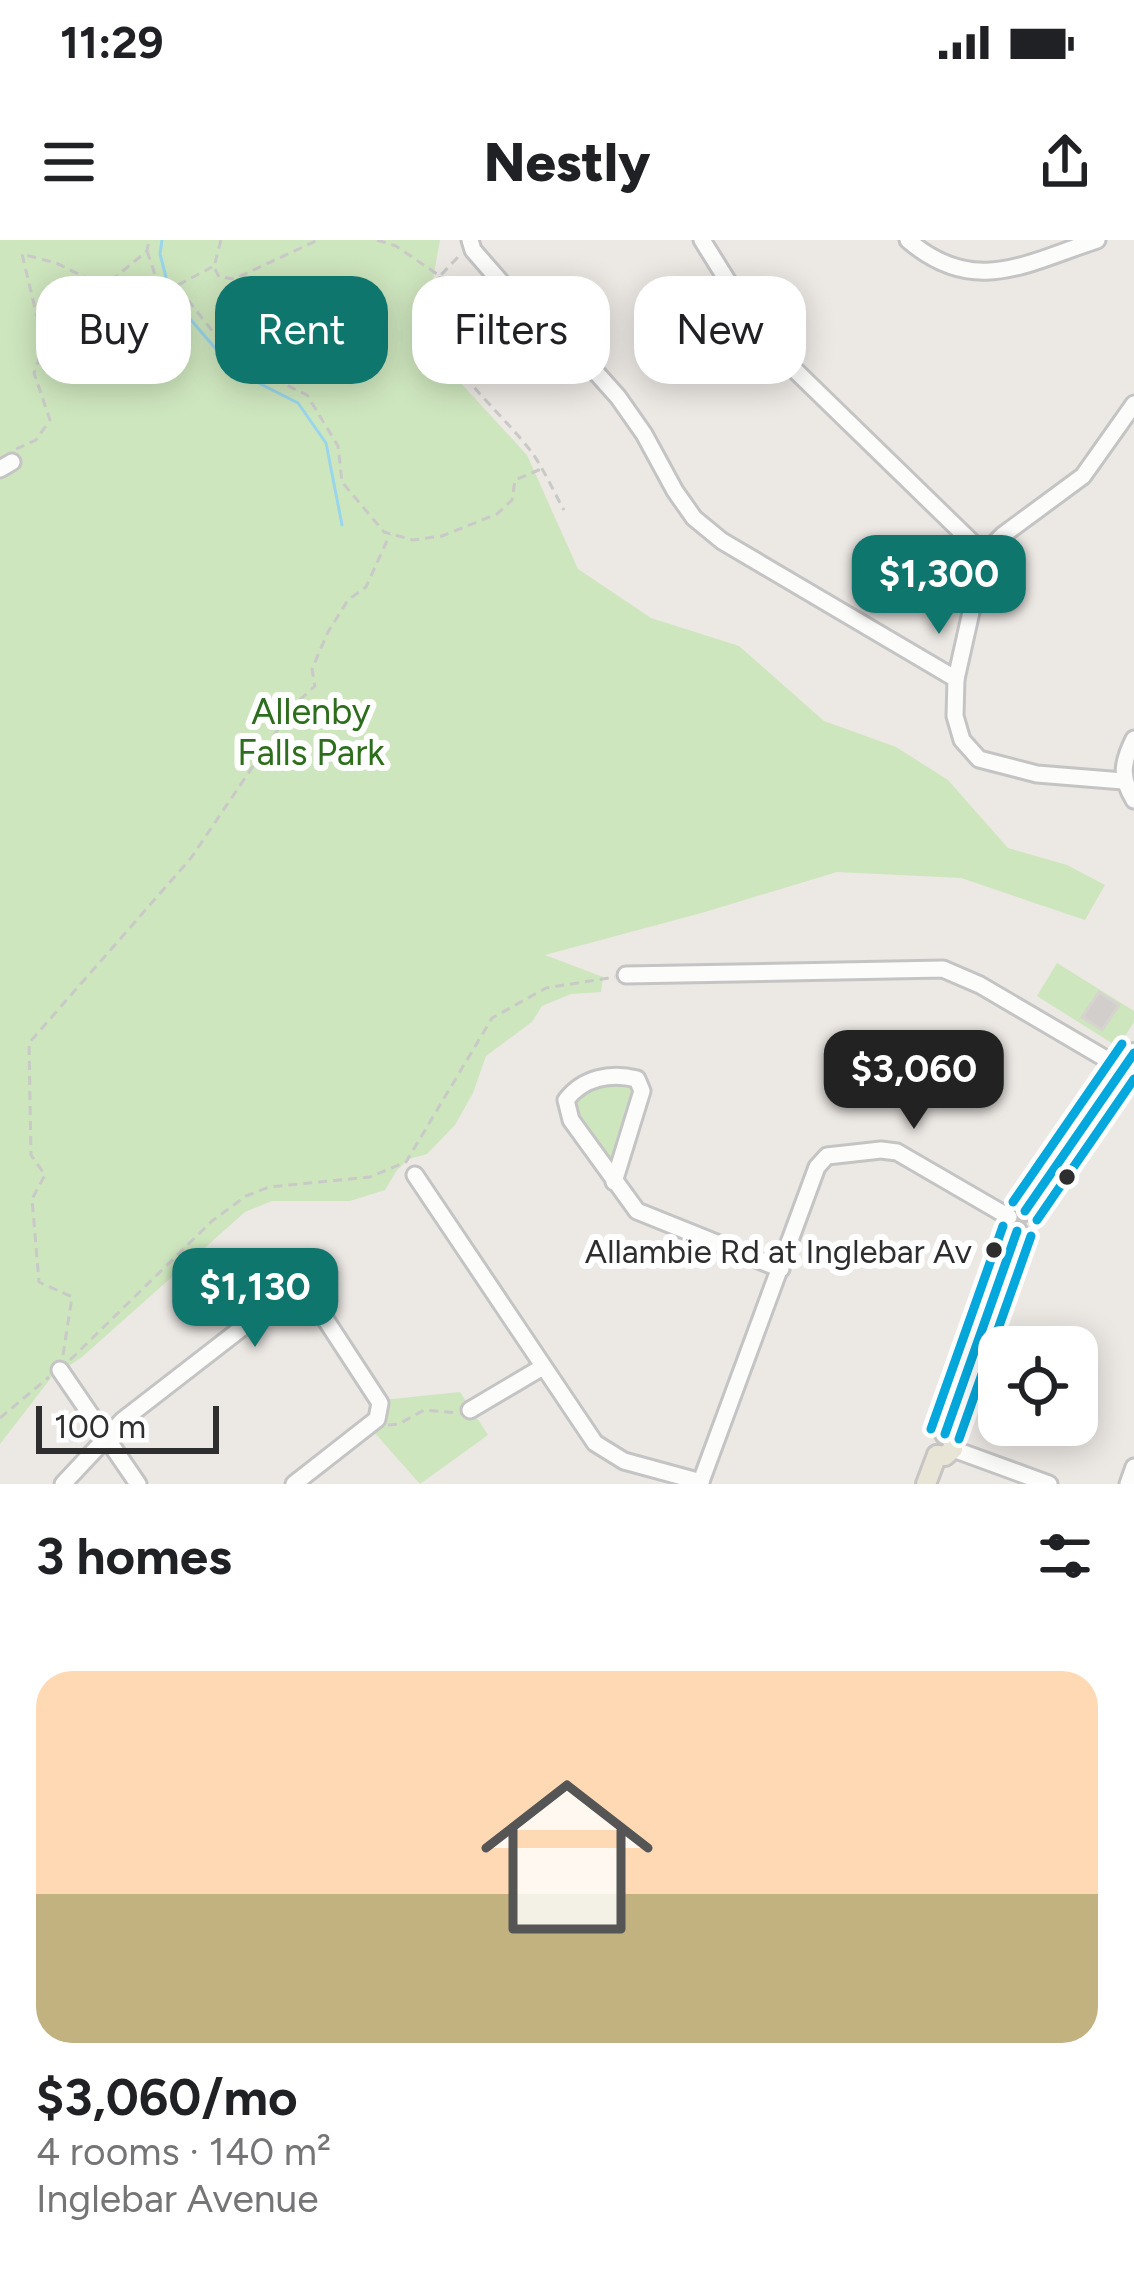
<!DOCTYPE html>
<meta charset="utf-8">
<style>
:root{--surface:#fff;--page:#f2f2f2;--text:#202124;--muted:#757577;--accent:#0f766e}
body{margin:0;font-family:Figtree,sans-serif;background:var(--page);color:var(--text);height:100vh;display:flex;flex-direction:column;font-size:45px;white-space:nowrap}
*{box-sizing:border-box;margin:0}
p{font-size:39px;color:var(--muted)}
.icon{flex:none;width:66px;height:66px;fill:none;stroke:currentColor;stroke-width:2;stroke-linecap:round;stroke-linejoin:round}
.map{position:relative;height:1244px;overflow:hidden}
.sheet{display:flex;flex-direction:column;background:var(--surface);flex:1}
.sheet>*{flex:none}
.guide{position:absolute;left:36px;top:36px;width:1062px;height:108px;display:flex;gap:24px}
.fabs{position:absolute;left:978px;top:1086px;display:grid;gap:24px}
.fabs a{display:grid;place-items:center;width:120px;height:120px;border-radius:24px;background:var(--surface);box-shadow:0 6px 30px #0003;font-size:60px}
.scale{position:absolute;left:36px;bottom:30px;width:183px;box-sizing:border-box;padding-left:12px;border:6px solid #2e2e2e;border-top:0;font-size:33px;line-height:42px;white-space:nowrap;color:#2e2e2e;-webkit-text-stroke:9px #fff;paint-order:stroke}
.price{position:absolute;translate:-50% -102px;padding:0 27px;border-radius:24px;background:var(--accent);color:#fff;font-size:39px;line-height:78px;filter:drop-shadow(0 3px 6px #0008)}
.price::after{content:'';position:absolute;left:50%;top:72px;width:36px;height:27px;margin-left:-18px;background:inherit;clip-path:polygon(0 0,100% 0,50% 100%)}
.price.on{background:#222;color:#fff}
ul{padding:0;list-style:none}
li{display:grid;align-content:center;gap:24px;height:636px;padding:0 36px}
li span{display:grid;place-items:center;height:372px;border-radius:36px;color:#555}
li>.icon{margin-inline-start:auto}
span .icon{width:216px;height:216px;fill:#fffc;stroke-width:1}
li b{font-size:51px}
h2{display:flex;justify-content:space-between;align-items:center;height:144px;padding:0 36px;font-size:51px}
.chip{padding:0 42px;border-radius:36px;background:var(--surface);box-shadow:0 6px 30px #0003;font-size:42px;line-height:108px}
.chip.on{background:var(--accent);color:#fff}
.status{display:flex;justify-content:space-between;align-items:center;height:84px;padding:0 60px;background:var(--surface);direction:ltr}
.status svg{height:33px;fill:currentColor}
header{display:flex;justify-content:space-between;align-items:center;height:156px;padding:0 36px;background:var(--surface);font-size:54px;font-weight:800}
.map>svg:first-child{display:block}
</style>
<div class="status"><b>11:29</b><svg viewBox="0 0 49 12"><path d="M0 12V9h3v3zM5 12V6h3v6zM10 12V3h3v9zM15 12V0h3v12zM26 1h20v11H26zM47 4h2v5h-2z"/></svg></div>
<header><svg class="icon" aria-label="menu" viewBox="0 0 24 24"><path d="M4 6h16M4 12h16M4 18h16"/></svg>Nestly<svg class="icon" aria-label="share" viewBox="0 0 24 24"><path d="M12 15V3M7 8l5-5 5 5M5 13v7h14v-7"/></svg></header>
<div class="map">
<svg width="1134" height="1244" viewBox="0 0 1134 1244">
<rect width="100%" height="100%" fill="#ece8e4"/>
<g fill="#cee6be">
<path d="M0 0H440L429 61 457 139 527 215 578 329 651 378 739 406 824 481 896 507 948 540 1008 608 1067 625 1105 645 1085 680 961 638 837 632 705 672 545 715 603 737 601 752 571 754 542 766 532 782 486 816 473 853 455 885 427 914 409 919 397 930 385 950 350 961H272L245 972 82 1117 67 1127 57 1123 53 1126 51 1138 0 1204Z"/>
<path d="M1057 723 1134 771V782L1118 807 1037 756Z"/>
<path d="M621 842 634 843 637 849 612 924 571 864C582 846 601 844 621 842Z"/>
<path d="M460 1152 488 1195 420 1244 373 1191 382 1160Z"/>
</g>
<g fill="none" stroke-linecap="round" stroke-linejoin="round">
<path stroke="#99d6ec" stroke-width="3" d="M162 0 160 14 167 41 178 65 235 131 298 163 326 203 342 285"/>
</g>
<path fill="#d1cecb" stroke="#d7d4d0" stroke-width="3" d="M1099 752 1119 765 1102 790 1082 777Z"/>
<g fill="none" stroke-linecap="round" stroke-linejoin="round">
<defs>
<g id="minor">
<path d="M470 0 473 10 513 56 593 129 618 157 644 194 675 251 694 278 722 301 956 439"/>
<path d="M702 0 765 101 984 314"/>
<path d="M908 0C974 57 1026 23 1097 0"/>
<path d="M0 229 12 222"/>
<path d="M1134 499C1122 523 1120 537 1134 560"/>
<path d="M1123 541 1037 534 979 519 962 500 955 476 956 439 984 314 1003 295 1083 236 1134 164"/>
<path d="M626 735 943 729 980 745 1123 829"/>
<path d="M415 935 595 1203 624 1221 701 1242"/>
<path d="M614 942 642 851 637 839C610 832 583 838 566 860L571 880 637 971 781 1029"/>
<path d="M60 1130 138 1244"/>
<path d="M470 1170 541 1128"/>
<path d="M953 1209 1049 1244"/>
<path d="M63 1244 123 1180 269 1067 296 1052 310 1058 320 1071 380 1163 377 1179 294 1244"/>
<path d="M700 1244 817 927 827 916 881 910 897 912 1009 977"/>
<path d="M1128 1244 1134 1227"/>
</g>
<g id="major">
<path d="M1025 971 1134 813"/>
<path d="M945 1194 1017 991"/>
<path d="M937 1215 945 1216 953 1209V1199L945 1194"/>
<path d="M926 1244 937 1215"/>
</g>
</defs>
<use href="#minor" stroke="#c5c4c5" stroke-width="21"/>
<use href="#major" stroke="#c6c5c4" stroke-width="24"/>
<g stroke="#c9c9c8" stroke-width="3" stroke-dasharray="9 6" stroke-linecap="butt">
<path d="M221 0 214 27 219 37 234 39 318 0"/>
<path d="M377 0 396 6 440 36 458 17"/>
<path d="M147 11 160 49 177 46 235 120 307 155 338 206 342 242 384 292 413 300 442 296 497 274 512 260 515 240 541 229"/>
<path d="M440 36C440 132 471 139 526 205 542 224 552 249 564 270"/>
<path d="M178 45 212 27"/>
<path d="M16 209 36 200 50 180 34 133 44 106 22 14 56 23 99 44 108 43 147 11 149 0"/>
<path d="M1133 844H1134"/>
<path d="M63 1115 72 1057 39 1042 32 959 45 935 31 915 29 803 191 618 295 464 315 446 312 429 328 392 348 360 366 347 390 294"/>
<path d="M70 1120 212 981 246 956 269 947 370 937 406 922 492 778 546 748 615 737"/>
<path d="M0 1178 49 1137"/>
<path d="M388 1185 399 1184 424 1170 458 1173"/>
</g>
<use href="#minor" stroke="#fcfcfb" stroke-width="15"/>
<use href="#major" stroke="#e8e4d6" stroke-width="18"/>
<defs>
<g id="bus-1">
<path d="M1025 971 1134 813"/>
<path d="M945 1194 1017 991"/>
</g>
<g id="bus-2">
<path d="M1037 980 1134 839"/>
<path d="M959 1199 1031 996"/>
</g>
<g id="bus-3">
<path d="M1013 962 1122 804"/>
<path d="M931 1189 1003 986"/>
</g>
</defs>
<use href="#bus-1" stroke="#fff" stroke-width="18"/>
<use href="#bus-2" stroke="#fff" stroke-width="18"/>
<use href="#bus-3" stroke="#fff" stroke-width="18"/>
<use href="#bus-1" stroke="#05a8dc" stroke-width="9"/>
<use href="#bus-2" stroke="#05a8dc" stroke-width="9"/>
<use href="#bus-3" stroke="#05a8dc" stroke-width="9"/>
</g>
<g fill="#2e2e2e" stroke="#fff" stroke-width="4.5">
<circle cx="1067" cy="937" r="10"/>
<circle cx="994" cy="1010" r="10"/>
</g>
<g text-anchor="middle" stroke-width="12" stroke-linejoin="round" paint-order="stroke">
<g font-size="33" fill="#2e2e2e" stroke="#fff" text-anchor="end">
<text x="972" y="1023">Allambie Rd at Inglebar Av</text>
</g>
<g font-size="36" fill="#2c6e1b" stroke="#fff">
<text x="311" y="484">Allenby<tspan x="311" dy="41">Falls Park</tspan></text>
</g>
</g>
</svg>
<div class="fabs">
<a><svg class="icon" aria-label="locate" viewBox="0 0 24 24"><circle cx="12" cy="12" r="6"/><path d="M12 2v4M12 18v4M2 12h4M18 12h4"/></svg></a>
</div>
<div class="scale">100 m</div>
<b class="price" style="left:939px;top:397px">$1,300</b>
<b class="price on" style="left:914px;top:892px">$3,060</b>
<b class="price" style="left:255px;top:1110px">$1,130</b>
<div class="guide">
<a class="chip">Buy</a>
<a class="chip on">Rent</a>
<a class="chip">Filters</a>
<a class="chip">New</a>
</div>
</div>
<section class="sheet">
<h2>3 homes<svg class="icon" aria-label="filters" viewBox="0 0 24 24"><path d="M4 7h16M4 17h16"/><circle cx="9" cy="7" r="2"/><circle cx="15" cy="17" r="2"/></svg></h2>
<ul>
<li><span style="background:linear-gradient(#ffd9b3 60%,#c2b280 0)"><svg class="icon" aria-label="home" viewBox="0 0 24 24"><path d="M3 11l9-7 9 7M6 9v11h12V9"/></svg></span><div><b>$3,060/mo</b><p>4 rooms · 140 m²</p><p>Inglebar Avenue</p></div></li>
</ul>
</section>
